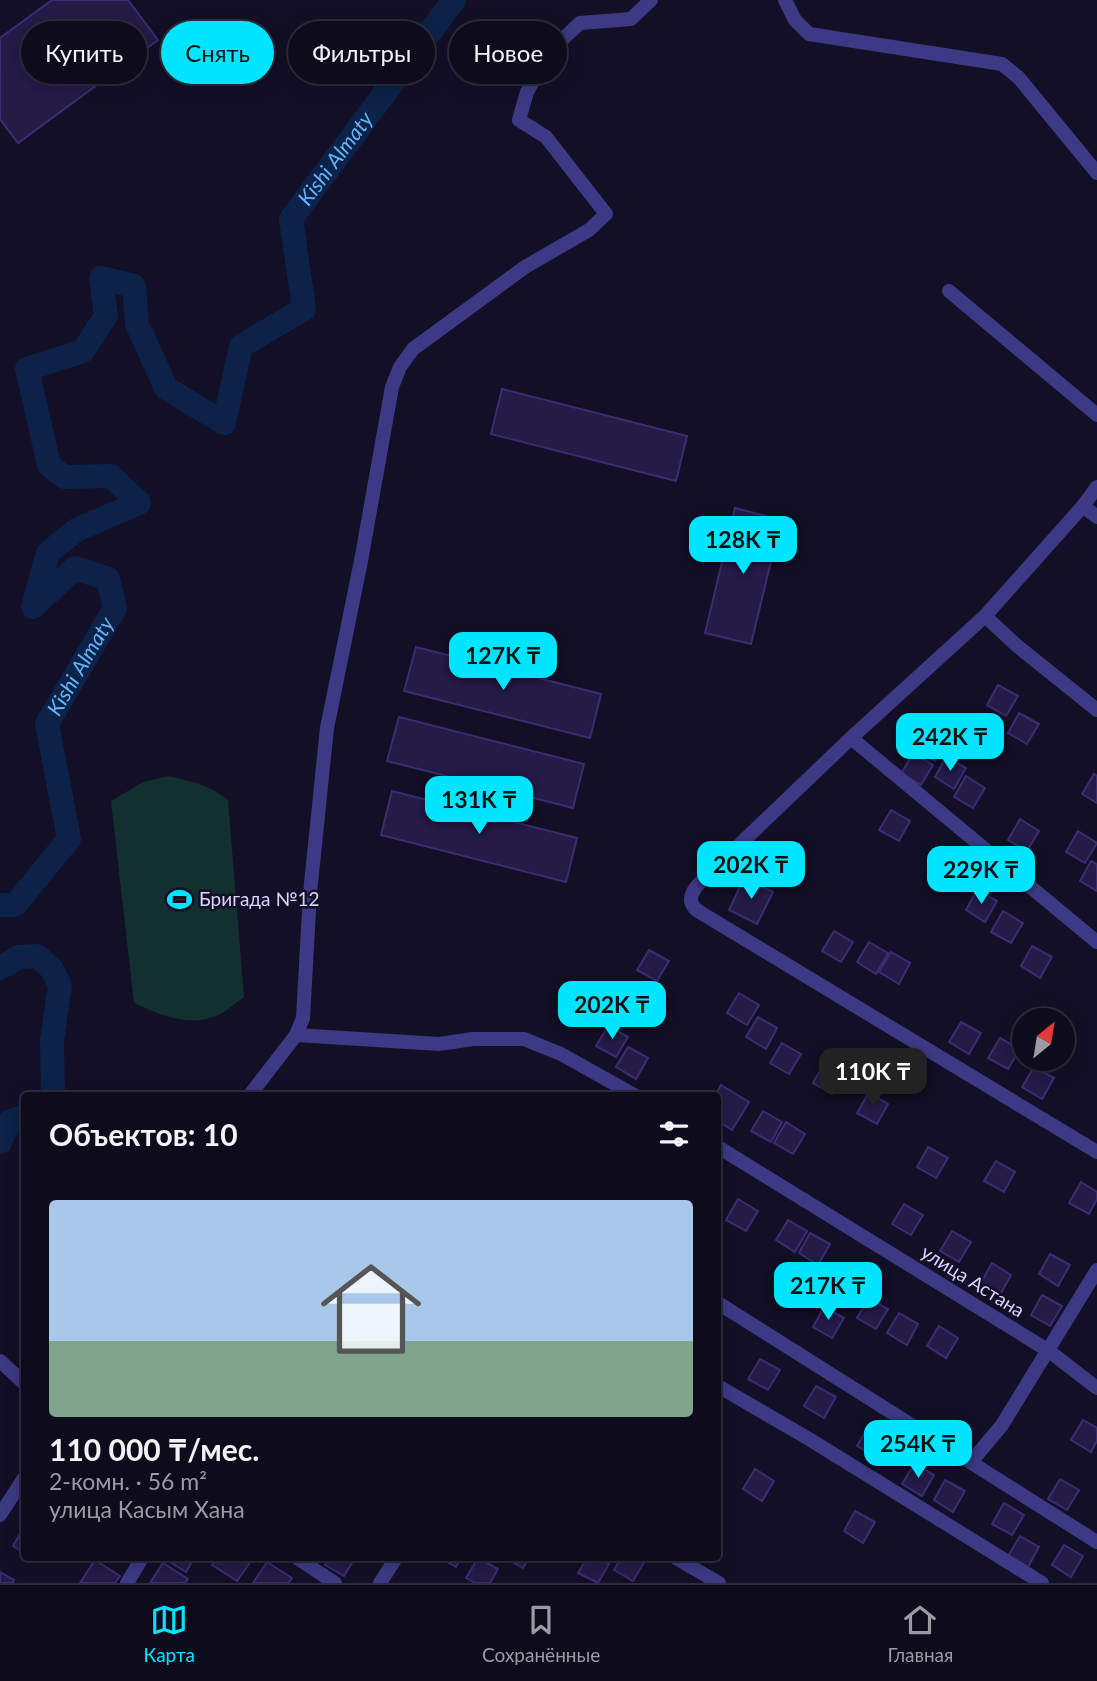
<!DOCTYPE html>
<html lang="ru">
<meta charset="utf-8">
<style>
:root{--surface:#0e0b1c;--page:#171425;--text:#f1f3f6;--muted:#9b9ba3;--line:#2e2b3b;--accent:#00e5ff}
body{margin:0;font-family:Lato,sans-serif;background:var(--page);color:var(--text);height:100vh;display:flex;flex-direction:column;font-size:26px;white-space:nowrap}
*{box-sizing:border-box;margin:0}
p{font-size:23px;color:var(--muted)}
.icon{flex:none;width:38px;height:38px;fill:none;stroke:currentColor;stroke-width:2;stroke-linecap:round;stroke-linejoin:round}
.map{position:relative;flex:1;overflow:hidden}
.details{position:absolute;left:21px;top:1092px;width:700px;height:469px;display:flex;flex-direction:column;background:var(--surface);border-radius:7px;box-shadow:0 4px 18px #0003,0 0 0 2px var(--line)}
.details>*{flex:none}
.top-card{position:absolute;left:21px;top:21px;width:700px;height:63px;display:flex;gap:14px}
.needle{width:46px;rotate:30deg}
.fabs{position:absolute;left:1012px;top:1008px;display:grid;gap:14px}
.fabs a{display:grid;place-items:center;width:63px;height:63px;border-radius:50%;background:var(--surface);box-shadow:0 4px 18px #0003,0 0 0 2px var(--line);font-size:35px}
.price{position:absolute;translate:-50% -60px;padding:0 16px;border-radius:14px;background:var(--accent);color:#111;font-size:23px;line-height:46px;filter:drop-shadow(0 2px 4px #0008)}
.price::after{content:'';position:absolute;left:50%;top:42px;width:21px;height:16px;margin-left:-10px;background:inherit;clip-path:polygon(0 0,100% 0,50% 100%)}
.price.current{background:#222;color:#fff}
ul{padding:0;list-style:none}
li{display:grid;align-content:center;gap:14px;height:371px;padding:0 28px}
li+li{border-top:2px solid var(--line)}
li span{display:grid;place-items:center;height:217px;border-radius:7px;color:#555}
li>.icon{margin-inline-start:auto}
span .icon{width:126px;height:126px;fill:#fffc;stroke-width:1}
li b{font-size:30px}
h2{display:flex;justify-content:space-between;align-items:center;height:84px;padding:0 28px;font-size:30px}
.chip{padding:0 24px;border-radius:32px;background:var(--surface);box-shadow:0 4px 18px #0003,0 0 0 2px var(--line);font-size:24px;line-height:63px}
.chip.current{background:var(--accent);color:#111}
.tabs{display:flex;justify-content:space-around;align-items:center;height:98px;border-top:2px solid var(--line);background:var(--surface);font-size:19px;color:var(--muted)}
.tabs a{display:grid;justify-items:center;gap:4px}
.tabs .current{color:var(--accent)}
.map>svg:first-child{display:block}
</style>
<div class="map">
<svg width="1097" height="1583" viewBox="0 0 1097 1583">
<rect width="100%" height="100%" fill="#130f26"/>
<path fill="#12302f" d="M168 776C191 781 210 785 228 800L244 997C235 1003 226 1012 216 1016 188 1028 159 1014 134 1003L111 801 143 782Z"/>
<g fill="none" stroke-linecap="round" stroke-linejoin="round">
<g stroke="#0c2248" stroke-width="24">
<path id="s1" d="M0 905H15L69 839 47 724 115 608 108 579 75 568 33 607 48 553 76 530 139 503 111 476 64 477 49 465 27 369 83 351 106 316 101 278 134 286 137 324 166 388 224 423 241 346 304 309 291 219 454 0"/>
<path d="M0 968 19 957 37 956 52 969 60 986 52 1040 53 1096"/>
<path d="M0 1142 10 1121 24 1117"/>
</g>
</g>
<g fill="#241b47" stroke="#3b2d73" stroke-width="2">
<path d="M52 0H128L158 40 18 143 0 119V38Z"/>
<path d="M502 389 687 436 676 481 491 434Z"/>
<path d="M735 508 781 520 751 644 705 633Z"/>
<path d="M416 647 601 694 590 738 404 691Z"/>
<path d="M998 685 1018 696 1006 716 987 705Z"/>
<path d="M1019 713 1039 724 1027 744 1008 733Z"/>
<path d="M399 717 584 764 573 808 387 761Z"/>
<path d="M927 730 946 741 935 761 915 750Z"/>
<path d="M913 753 933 765 921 785 901 774Z"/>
<path d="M946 757 966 768 954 789 935 777Z"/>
<path d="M1094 774 1097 776V803L1082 794Z"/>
<path d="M966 776 985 788 973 808 954 797Z"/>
<path d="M392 791 577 838 566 882 381 835Z"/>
<path d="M891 810 910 821 899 841 879 830Z"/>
<path d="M1020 819 1039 831 1027 851 1008 840Z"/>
<path d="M1078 831 1097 843 1085 863 1066 852Z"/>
<path d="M1091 861 1097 864V891L1080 881Z"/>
<path d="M744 878 773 892 757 924 729 910Z"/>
<path d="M977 890 997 901 985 922 966 910Z"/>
<path d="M1003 911 1023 923 1011 943 991 932Z"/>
<path d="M834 931 853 942 841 962 822 951Z"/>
<path d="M869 942 888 953 876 974 857 962Z"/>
<path d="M1032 946 1052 957 1040 978 1021 966Z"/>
<path d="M649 950 669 961 657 981 637 970Z"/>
<path d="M891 952 910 963 899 984 879 972Z"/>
<path d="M739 993 759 1005 747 1025 727 1013Z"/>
<path d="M758 1017 777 1028 766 1049 746 1037Z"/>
<path d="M961 1022 981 1033 969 1054 949 1042Z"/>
<path d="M608 1026 628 1037 616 1057 596 1046Z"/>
<path d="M1000 1038 1020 1049 1008 1069 988 1058Z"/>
<path d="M782 1043 801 1054 789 1074 770 1063Z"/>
<path d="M628 1047 648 1058 636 1079 616 1067Z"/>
<path d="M862 1051 881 1062 870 1082 850 1071Z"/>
<path d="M825 1062 844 1074 832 1094 813 1083Z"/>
<path d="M1034 1067 1054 1078 1042 1099 1022 1087Z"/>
<path d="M721 1085 749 1102 732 1130 718 1121V1096H715Z"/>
<path d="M869 1092 888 1104 877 1124 857 1113Z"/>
<path d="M763 1111 782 1122 771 1142 751 1131Z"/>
<path d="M786 1122 805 1134 793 1154 774 1143Z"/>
<path d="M928 1147 948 1158 936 1178 917 1167Z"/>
<path d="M996 1161 1015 1172 1004 1192 984 1181Z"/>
<path d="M1081 1182 1097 1192V1199L1089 1214 1069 1203Z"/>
<path d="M738 1199 758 1211 746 1231 726 1220Z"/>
<path d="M904 1204 923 1215 911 1235 892 1224Z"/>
<path d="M788 1220 807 1231 795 1252 776 1240Z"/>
<path d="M952 1231 971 1242 959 1262 940 1251Z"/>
<path d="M810 1233 830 1244 818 1265 799 1253Z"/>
<path d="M1050 1254 1070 1265 1058 1286 1039 1274Z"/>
<path d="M992 1263 1011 1275 1000 1295 980 1284Z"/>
<path d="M1042 1295 1062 1306 1050 1326 1031 1315Z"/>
<path d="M869 1298 888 1309 876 1329 857 1318Z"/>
<path d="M824 1307 844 1318 832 1338 813 1327Z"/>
<path d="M899 1313 918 1324 907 1345 887 1333Z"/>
<path d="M939 1326 958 1338 946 1358 927 1346Z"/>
<path d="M760 1359 780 1370 768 1390 748 1379Z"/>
<path d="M816 1386 836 1397 824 1418 804 1406Z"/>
<path d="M1083 1420 1097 1428V1441L1091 1452 1071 1440Z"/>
<path d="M869 1425 889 1437 877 1457 857 1446Z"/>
<path d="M914 1464 934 1475 922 1496 902 1484Z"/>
<path d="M755 1469 774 1481 762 1501 743 1489Z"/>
<path d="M1060 1479 1079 1490 1067 1510 1048 1499Z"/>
<path d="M945 1480 965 1491 953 1512 934 1500Z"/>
<path d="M1004 1503 1024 1515 1012 1535 992 1524Z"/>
<path d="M855 1511 875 1522 863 1543 844 1531Z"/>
<path d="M24 1527V1553L13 1546Z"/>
<path d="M1020 1536 1039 1547 1028 1567 1008 1556Z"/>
<path d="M1064 1545 1083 1556 1071 1577 1052 1565Z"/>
<path d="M169 1558H194L186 1572 167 1560Z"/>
<path d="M217 1558H253L237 1581 212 1565Z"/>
<path d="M329 1558H355L344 1576 325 1565Z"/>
<path d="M440 1558H461L456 1567Z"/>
<path d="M478 1558 498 1569 490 1583H475L466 1578Z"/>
<path d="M505 1558H529L523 1568Z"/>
<path d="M587 1558H598L609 1564 598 1583 578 1573Z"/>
<path d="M621 1558H639L645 1561 633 1581 614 1570Z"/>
<path d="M95 1560 120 1576 115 1583H80Z"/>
<path d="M267 1562 292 1578 288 1583H253Z"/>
<path d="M163 1563 188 1579 185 1583H150Z"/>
<path d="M0 1572 14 1580 13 1583H0Z"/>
</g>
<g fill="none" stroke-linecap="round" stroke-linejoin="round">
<g stroke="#3d3a85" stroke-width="14">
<path d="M785 0 795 20 809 34 1002 64 1019 78 1097 173"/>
<path d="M949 291 1097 415"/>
<path d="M1097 487 1083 506 985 616 851 738 712 871C701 881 680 898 698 911L1097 1152"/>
<path d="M1083 506 1097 517"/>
<path d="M985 616 1016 645 1097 710"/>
<path d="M851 738 1097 942"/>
<path d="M296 1035 439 1044 473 1039H524L561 1054 636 1096"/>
<path d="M249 1096 296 1035 303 1018 310 893 327 728 361 561 392 387 400 367 413 349 525 267 589 230 606 214 546 137 519 120 527 92 550 51 580 23 631 19 651 0"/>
<path d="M718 1147 1049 1351 1097 1388"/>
<path d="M718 1303 1097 1542"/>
<path d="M0 1361 24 1383"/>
<path d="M718 1386 809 1439 1042 1583"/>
<path d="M971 1462 1002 1425 1097 1270"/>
<path d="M0 1515 24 1478"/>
<path d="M297 1558 335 1583"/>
<path d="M676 1558 719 1583"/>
<path d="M127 1583 142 1558"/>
<path d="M380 1583 396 1558"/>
</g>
</g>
<defs>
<symbol id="stadium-bare" viewBox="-9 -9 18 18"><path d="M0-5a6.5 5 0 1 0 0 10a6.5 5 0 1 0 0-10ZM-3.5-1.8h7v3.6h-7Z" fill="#00e5ff" stroke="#130f26" stroke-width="2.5" paint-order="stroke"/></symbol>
</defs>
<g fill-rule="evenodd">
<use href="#stadium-bare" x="162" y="882" width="35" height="35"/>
</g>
<g text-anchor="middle" stroke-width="5" stroke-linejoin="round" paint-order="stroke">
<g font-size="19" fill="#d9d4ff" stroke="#130f26" text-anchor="start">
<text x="199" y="906">Бригада №12</text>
</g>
<g font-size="19" fill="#d9d4ff" stroke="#130f26">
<text transform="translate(973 1281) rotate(32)" y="7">улица Астана</text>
</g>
<g font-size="21" font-style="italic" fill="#62b6ff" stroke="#130f26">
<text dy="7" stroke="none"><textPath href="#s1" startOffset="1505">Kіshі Almaty</textPath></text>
<text dy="7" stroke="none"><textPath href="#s1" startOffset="284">Kіshі Almaty</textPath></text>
</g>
</g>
</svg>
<div class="fabs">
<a><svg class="needle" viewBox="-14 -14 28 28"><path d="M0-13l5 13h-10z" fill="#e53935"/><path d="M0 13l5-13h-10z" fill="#9b9ba3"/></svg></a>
</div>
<b class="price" style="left:743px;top:576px">128K ₸</b>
<b class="price" style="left:503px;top:692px">127K ₸</b>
<b class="price" style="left:950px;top:773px">242K ₸</b>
<b class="price" style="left:479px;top:836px">131K ₸</b>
<b class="price" style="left:751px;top:901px">202K ₸</b>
<b class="price" style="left:981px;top:906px">229K ₸</b>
<b class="price" style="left:612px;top:1041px">202K ₸</b>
<b class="price current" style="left:873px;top:1108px">110K ₸</b>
<b class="price" style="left:828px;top:1322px">217K ₸</b>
<b class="price" style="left:918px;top:1480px">254K ₸</b>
<div class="top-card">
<a class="chip">Купить</a>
<a class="chip current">Снять</a>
<a class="chip">Фильтры</a>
<a class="chip">Новое</a>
</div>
<section class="details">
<h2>Объектов: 10<svg class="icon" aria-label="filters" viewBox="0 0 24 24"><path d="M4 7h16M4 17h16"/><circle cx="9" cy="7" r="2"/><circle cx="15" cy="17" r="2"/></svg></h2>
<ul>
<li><span style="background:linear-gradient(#a9c7e8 65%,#7fa58c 0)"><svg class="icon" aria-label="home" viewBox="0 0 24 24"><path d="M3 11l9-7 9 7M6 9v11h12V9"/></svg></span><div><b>110 000 ₸/мес.</b><p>2-комн. · 56 m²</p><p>улица Касым Хана</p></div></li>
</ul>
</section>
</div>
<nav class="tabs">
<a class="current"><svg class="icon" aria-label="map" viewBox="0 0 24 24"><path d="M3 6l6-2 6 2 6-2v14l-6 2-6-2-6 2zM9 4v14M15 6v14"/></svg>Карта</a>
<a><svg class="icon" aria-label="saved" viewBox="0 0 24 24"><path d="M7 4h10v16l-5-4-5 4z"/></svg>Сохранённые</a>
<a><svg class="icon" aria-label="home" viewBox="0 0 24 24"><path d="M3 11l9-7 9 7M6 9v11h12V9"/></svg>Главная</a>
</nav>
